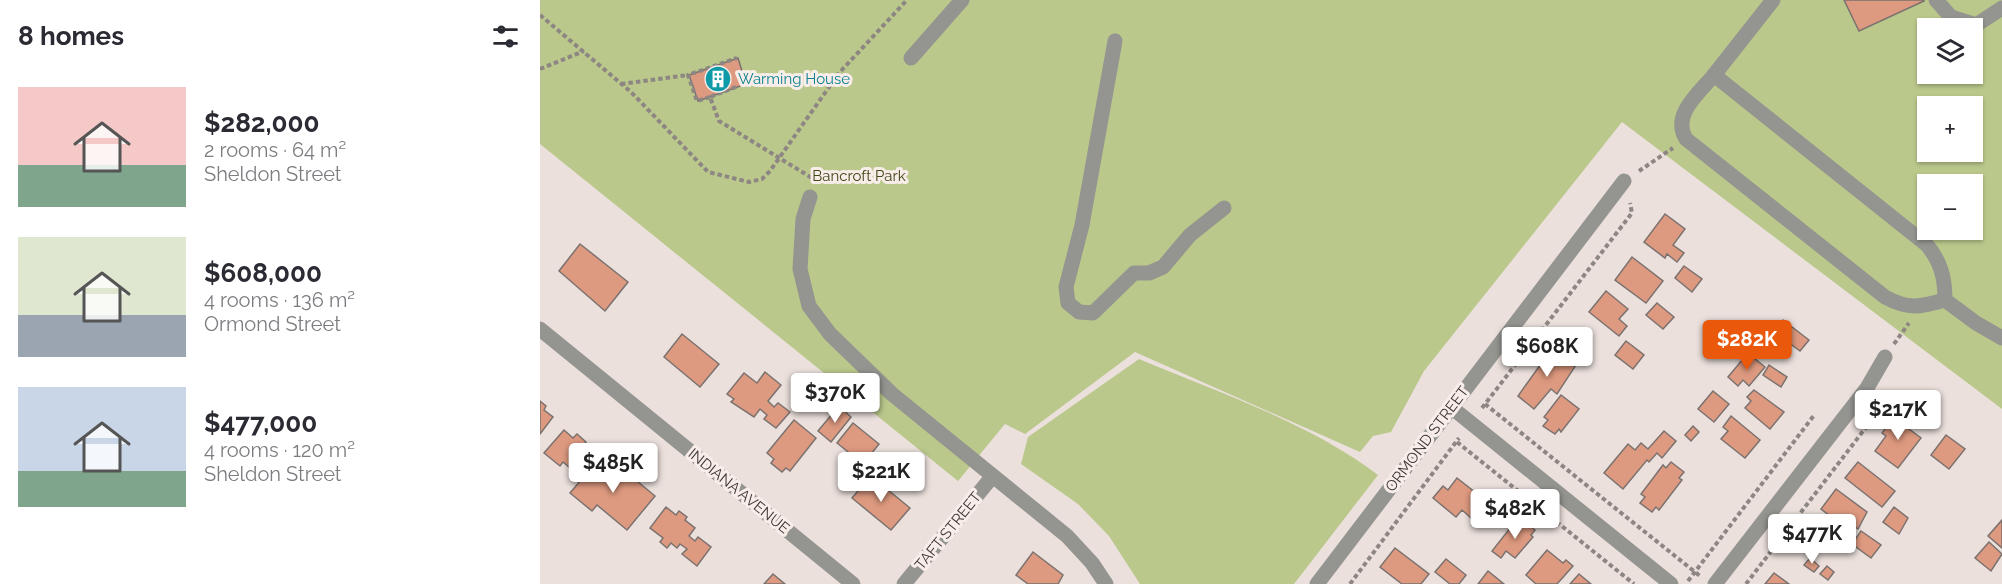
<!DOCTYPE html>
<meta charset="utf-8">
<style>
:root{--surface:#fff;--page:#f7f7f7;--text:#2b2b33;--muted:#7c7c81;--accent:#ea580c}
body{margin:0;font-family:Raleway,sans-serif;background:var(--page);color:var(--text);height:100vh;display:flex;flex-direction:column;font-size:22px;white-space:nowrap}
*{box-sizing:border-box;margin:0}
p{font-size:20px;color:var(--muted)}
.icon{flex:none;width:33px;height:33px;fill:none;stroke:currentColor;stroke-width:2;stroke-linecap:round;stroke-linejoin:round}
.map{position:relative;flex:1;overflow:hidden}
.details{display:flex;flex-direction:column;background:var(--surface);width:540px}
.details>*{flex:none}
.fabs{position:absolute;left:1377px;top:18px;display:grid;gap:12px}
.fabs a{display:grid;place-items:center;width:66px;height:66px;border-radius:0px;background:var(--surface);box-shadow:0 2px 4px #0004;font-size:30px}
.price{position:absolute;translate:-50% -51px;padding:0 14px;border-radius:6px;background:#fff;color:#222;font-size:20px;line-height:39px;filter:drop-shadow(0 2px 3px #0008)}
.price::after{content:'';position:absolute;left:50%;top:36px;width:18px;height:14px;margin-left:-9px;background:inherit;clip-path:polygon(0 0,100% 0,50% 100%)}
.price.selected{background:var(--accent);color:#fff}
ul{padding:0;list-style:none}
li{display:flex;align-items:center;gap:18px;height:150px;padding:0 18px}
li span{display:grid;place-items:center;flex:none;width:168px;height:120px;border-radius:0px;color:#555}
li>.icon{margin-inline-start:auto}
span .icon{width:72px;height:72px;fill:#fffc;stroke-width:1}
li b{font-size:26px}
h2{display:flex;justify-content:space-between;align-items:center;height:72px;padding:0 18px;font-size:26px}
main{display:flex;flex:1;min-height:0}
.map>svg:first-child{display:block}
</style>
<main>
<section class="details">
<h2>8 homes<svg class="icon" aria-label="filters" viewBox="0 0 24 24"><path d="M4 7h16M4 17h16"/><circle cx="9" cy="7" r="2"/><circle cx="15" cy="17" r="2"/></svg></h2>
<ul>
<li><span style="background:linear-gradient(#f6c9c9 65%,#7fa58c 0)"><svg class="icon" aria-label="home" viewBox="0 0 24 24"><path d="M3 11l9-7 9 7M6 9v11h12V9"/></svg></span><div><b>$282,000</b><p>2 rooms · 64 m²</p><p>Sheldon Street</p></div></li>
<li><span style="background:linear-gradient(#dfe7d0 65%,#9aa5b1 0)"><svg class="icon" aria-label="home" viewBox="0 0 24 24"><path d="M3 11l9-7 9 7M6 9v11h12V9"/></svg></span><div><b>$608,000</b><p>4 rooms · 136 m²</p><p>Ormond Street</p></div></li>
<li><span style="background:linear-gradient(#c9d6e8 70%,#7fa58c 0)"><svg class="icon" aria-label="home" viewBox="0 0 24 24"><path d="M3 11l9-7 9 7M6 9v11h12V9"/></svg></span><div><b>$477,000</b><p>4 rooms · 120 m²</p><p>Sheldon Street</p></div></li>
</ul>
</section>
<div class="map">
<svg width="1462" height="584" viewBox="0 0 1462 584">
<rect width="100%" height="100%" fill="#ebe0dc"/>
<g fill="#bac88b" fill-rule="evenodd">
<path d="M0 0H1462V409L1082 122 884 371 851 432 833 436 820 452 595 352 485 434 465 424 418 481 0 144ZM1388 28H1432V74H1388ZM1388 106H1432V152H1388ZM1388 184H1432V230H1388Z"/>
<path d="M599 359C678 392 770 423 838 475L754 584H600L569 536 538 504 481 464 488 437Z"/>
</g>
<g fill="#de9a80" stroke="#7b726f" stroke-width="1.5">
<path d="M1304 0H1384V1L1319 31Z"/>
<path d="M198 58 206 84 158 101 149 75Z"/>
<path d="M1125 214 1145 229 1133 245 1144 253 1137 262 1127 254 1125 258 1104 242Z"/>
<path d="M40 244 88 282 65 311 19 271Z"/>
<path d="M1092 257 1123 281 1106 303 1075 280Z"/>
<path d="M1144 266 1162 279 1152 292 1135 278Z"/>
<path d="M1066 291 1088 309 1079 319 1087 326 1079 336 1049 312Z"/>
<path d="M1117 303 1134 317 1123 329 1106 315Z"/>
<path d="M1243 320 1269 340 1260 351 1234 332Z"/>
<path d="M142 334 179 364 160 387 124 357Z"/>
<path d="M1086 341 1104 355 1093 369 1075 355Z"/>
<path d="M1013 347 1036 365 1017 394 1011 389 994 409 978 396Z"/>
<path d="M1208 353 1225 367 1209 386 1203 380 1198 386 1188 377Z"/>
<path d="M1229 365 1247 377 1241 387 1223 375Z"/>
<path d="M225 372 241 385 228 401 234 407 238 403 250 412 236 428 224 419 227 415 220 409 214 417 191 402 194 399 187 394 204 373 217 383Z"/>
<path d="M1214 390 1244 412 1230 429 1205 408 1211 401 1207 397Z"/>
<path d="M1173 391 1189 404 1174 422 1158 409Z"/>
<path d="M1021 395 1039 409 1021 432 1019 429 1015 434 1003 426 1008 420 1004 417Z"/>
<path d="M0 401 6 406 4 410 13 417 0 434Z"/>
<path d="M299 406 311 417 291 442 278 431Z"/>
<path d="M1364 414 1375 422 1369 429 1381 438 1358 468 1335 451 1346 436 1342 433 1354 417 1359 421Z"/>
<path d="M1191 416 1220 440 1205 458 1181 439 1188 431 1183 427Z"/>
<path d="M254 420 276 438 250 471 246 468 242 472 231 463 234 459 227 453Z"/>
<path d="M313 423 339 444 323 464 297 443Z"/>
<path d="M1153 426 1159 432 1151 441 1145 435Z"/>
<path d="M24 430 33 438 37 434 46 442 43 445 53 453 36 473 23 462 20 466 4 453Z"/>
<path d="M1124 431 1136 441 1122 458 1117 453 1109 462 1107 460 1083 489 1064 473 1088 444 1095 450 1101 443 1108 449Z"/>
<path d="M1406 435 1425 449 1409 469 1391 455Z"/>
<path d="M58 460 79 477 85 471 115 496 87 530 57 505 52 511 30 493Z"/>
<path d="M1131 462 1144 472 1139 478 1142 480 1119 510 1116 507 1112 512 1100 503 1105 497 1101 494 1123 465 1126 468Z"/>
<path d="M1318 462 1355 491 1342 507 1305 478Z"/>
<path d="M331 476 370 508 351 530 312 498Z"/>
<path d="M917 478 945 500 931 518 922 510 916 517 893 498 903 486 908 490Z"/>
<path d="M1296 489 1327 512 1318 529 1315 527 1311 532 1281 509Z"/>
<path d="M126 507 136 515 139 511 147 517 145 520 155 528 149 536 155 541 158 537 171 547 157 566 142 554 147 549 140 544 137 548 131 543 127 548 120 542 123 538 110 528Z"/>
<path d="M1354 507 1368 518 1359 534 1343 522Z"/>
<path d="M981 519 995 530 991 535 993 537 975 558 966 551 961 558 952 551 975 522 977 524Z"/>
<path d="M1462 520V548L1448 536Z"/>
<path d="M1321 531 1341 545 1331 558 1312 544Z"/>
<path d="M1449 542 1462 554 1451 571 1435 558Z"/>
<path d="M855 548 889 574 881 584H862L840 567Z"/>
<path d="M1007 550 1023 563 1026 560 1033 566 1017 584H996L986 575Z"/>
<path d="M493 552 523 575 518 584H488L476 575Z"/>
<path d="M1270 558 1279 566 1274 572 1264 565Z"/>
<path d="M906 559 926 575 919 584H910L895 572Z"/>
<path d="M1287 566 1294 572 1288 580 1280 574Z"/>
<path d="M948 571 964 584H938Z"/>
<path d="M1234 573 1249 584H1225Z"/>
<path d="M233 574 245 584H224Z"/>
<path d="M1039 574 1051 584H1030Z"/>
</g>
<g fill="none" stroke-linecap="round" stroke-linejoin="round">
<g stroke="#8d8683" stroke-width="4" stroke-dasharray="4.5 3" stroke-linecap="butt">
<path d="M0 15 91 92 168 172 209 182 222 179 230 171 299 73 367 0"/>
<path d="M0 69 44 51"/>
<path d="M81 84 148 75"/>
<path d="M196 87 170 97 179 121 272 178"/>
<path d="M170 97 157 101 148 75 197 58"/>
<path d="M1099 171 1133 148"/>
<path d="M1354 344 1369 323"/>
<path d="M945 404 1160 576"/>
<path d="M942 408 1092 213 1090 203"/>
<path d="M917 442 1094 584"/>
<path d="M1148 581 1275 414"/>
<path d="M810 584 919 438"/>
<path d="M1206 584 1350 396 1346 392"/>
</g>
<g stroke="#949490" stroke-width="15">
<path d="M1233 0 1174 75 1387 245C1401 262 1405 278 1405 300L1436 323 1462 338"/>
<path d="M1396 0 1411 17 1436 25 1462 8"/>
<path d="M575 41 542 225 526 287 528 303 539 312 553 313 594 273H609L623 267 650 235 684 208"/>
<path d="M371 58 422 0"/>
<path d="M1174 75C1159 93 1131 115 1146 139L1345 297C1369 310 1380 307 1405 300"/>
<path d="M270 197 263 219 260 269 269 306 290 334 352 394 527 536 552 563 566 584"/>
<path d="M0 329 313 584"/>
<path d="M911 407 1131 584"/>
<path d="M364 584 452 477"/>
<path d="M777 584 1084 181"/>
<path d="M1175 584 1327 388 1345 357"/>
</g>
</g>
<defs>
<symbol id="building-disc" viewBox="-11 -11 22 22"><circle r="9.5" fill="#0f9aa8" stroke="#f8ede9"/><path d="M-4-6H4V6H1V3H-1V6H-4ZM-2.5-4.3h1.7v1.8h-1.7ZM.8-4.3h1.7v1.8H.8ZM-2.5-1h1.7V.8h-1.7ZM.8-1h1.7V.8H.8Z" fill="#fff"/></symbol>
</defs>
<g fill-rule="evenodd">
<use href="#building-disc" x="163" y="64" width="30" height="30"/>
</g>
<g text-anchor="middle" stroke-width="6" stroke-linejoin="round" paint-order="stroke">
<g font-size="15" fill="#0d838f" stroke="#f8ede9" text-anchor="start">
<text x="198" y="84">Warming House</text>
</g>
<g font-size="15" fill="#404918" stroke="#f8ede9">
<text x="319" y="181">Bancroft Park</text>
</g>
<g font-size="15" fill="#3c3836" stroke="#f8ede9">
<text transform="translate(887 439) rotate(-53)" y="5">ORMOND STREET</text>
<text transform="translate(199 491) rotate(39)" y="5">INDIANA AVENUE</text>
<text transform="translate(408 531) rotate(-51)" y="5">TAFT STREET</text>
</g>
</g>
</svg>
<div class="fabs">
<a><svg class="icon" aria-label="layers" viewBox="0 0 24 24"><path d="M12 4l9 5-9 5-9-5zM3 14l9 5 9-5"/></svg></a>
<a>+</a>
<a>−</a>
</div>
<b class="price selected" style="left:1207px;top:371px">$282K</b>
<b class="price" style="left:1007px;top:378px">$608K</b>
<b class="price" style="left:295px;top:424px">$370K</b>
<b class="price" style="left:1358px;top:441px">$217K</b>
<b class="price" style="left:73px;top:494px">$485K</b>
<b class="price" style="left:341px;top:503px">$221K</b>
<b class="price" style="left:975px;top:540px">$482K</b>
<b class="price" style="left:1272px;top:565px">$477K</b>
</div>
</main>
